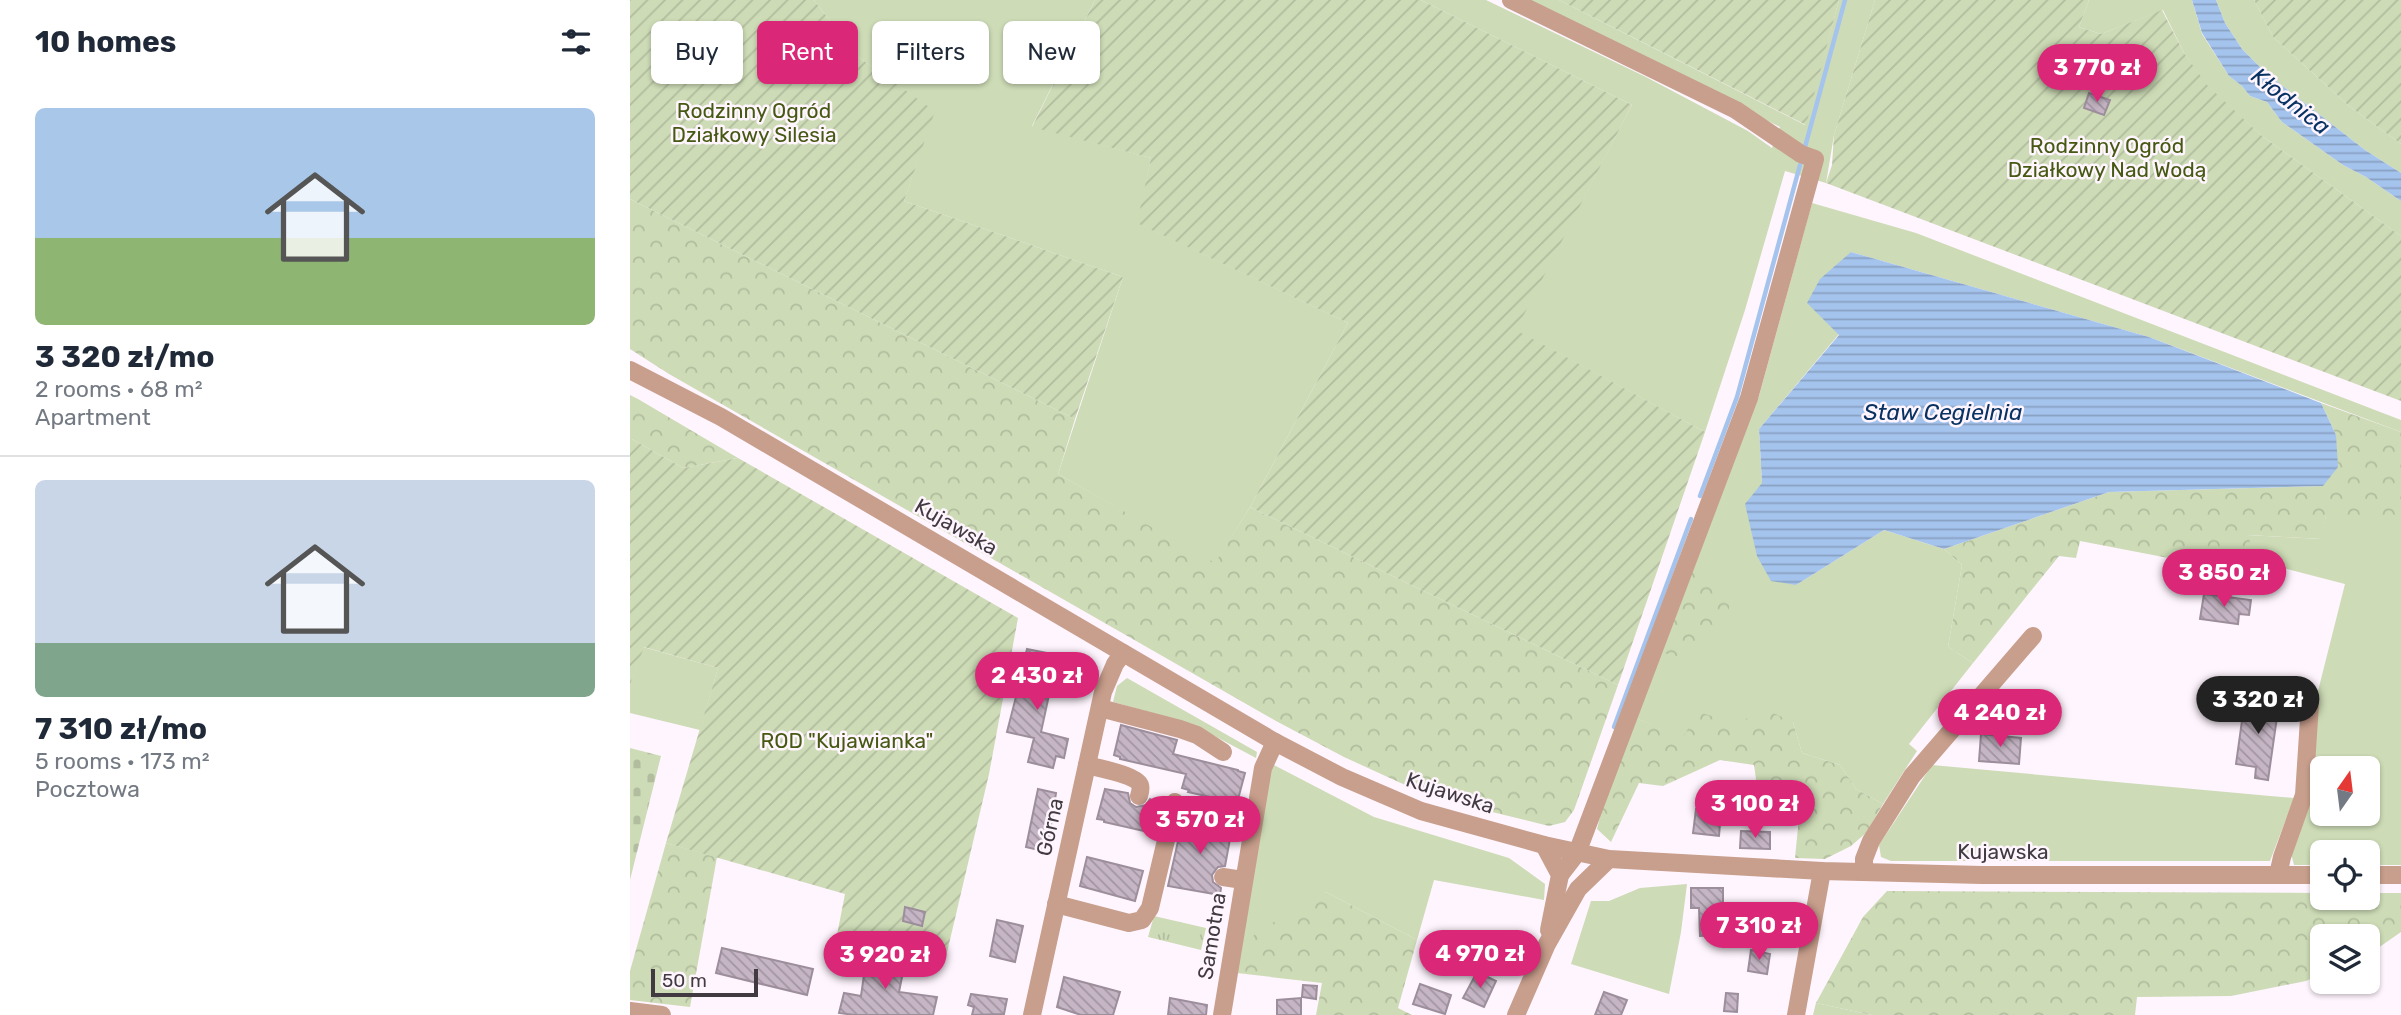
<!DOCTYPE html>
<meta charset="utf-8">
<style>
:root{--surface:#fff;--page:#f2f2f3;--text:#1f2937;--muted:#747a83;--line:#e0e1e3;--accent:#db2777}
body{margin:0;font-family:Rubik,sans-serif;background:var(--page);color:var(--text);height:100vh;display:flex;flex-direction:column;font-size:26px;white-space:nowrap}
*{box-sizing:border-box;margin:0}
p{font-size:23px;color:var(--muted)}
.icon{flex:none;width:38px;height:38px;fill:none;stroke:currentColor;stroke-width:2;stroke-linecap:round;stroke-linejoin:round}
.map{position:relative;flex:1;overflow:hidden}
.sheet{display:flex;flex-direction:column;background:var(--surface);width:630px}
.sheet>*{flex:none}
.hud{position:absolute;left:21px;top:21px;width:665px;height:63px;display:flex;gap:14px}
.needle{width:46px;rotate:14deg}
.buttons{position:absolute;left:1680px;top:756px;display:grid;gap:14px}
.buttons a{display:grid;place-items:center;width:70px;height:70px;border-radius:10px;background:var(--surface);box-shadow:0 2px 5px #0004;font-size:35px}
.scale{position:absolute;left:21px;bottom:18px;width:107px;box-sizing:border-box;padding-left:7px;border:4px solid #413b41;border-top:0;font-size:19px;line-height:24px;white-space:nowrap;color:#413b41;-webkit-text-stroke:5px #fff5fe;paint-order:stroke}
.price{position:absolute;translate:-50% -60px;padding:0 16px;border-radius:24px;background:var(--accent);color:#fff;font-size:23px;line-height:46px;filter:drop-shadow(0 2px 4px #0008)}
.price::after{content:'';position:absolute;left:50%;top:42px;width:21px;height:16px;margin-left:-10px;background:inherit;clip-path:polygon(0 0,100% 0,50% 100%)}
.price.selected{background:#222;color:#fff}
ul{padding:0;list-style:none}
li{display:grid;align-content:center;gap:14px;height:371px;padding:0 35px}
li+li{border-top:2px solid var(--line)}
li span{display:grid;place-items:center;height:217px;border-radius:10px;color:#555}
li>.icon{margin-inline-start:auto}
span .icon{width:126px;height:126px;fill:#fffc;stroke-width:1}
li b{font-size:30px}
h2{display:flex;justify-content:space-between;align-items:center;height:84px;padding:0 35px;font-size:30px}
.tag{padding:0 24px;border-radius:10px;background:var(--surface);box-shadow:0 2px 5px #0004;font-size:24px;line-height:63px}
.tag.selected{background:var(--accent);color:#fff}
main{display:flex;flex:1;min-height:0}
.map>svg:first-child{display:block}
</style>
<main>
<section class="sheet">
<h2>10 homes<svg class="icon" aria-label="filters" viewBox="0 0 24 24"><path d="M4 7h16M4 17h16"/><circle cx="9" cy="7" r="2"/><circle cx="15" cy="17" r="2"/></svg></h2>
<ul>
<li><span style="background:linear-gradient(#a9c7e8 60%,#8fb573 0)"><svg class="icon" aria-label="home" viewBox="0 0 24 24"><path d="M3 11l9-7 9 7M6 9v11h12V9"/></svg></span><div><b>3 320 zł/mo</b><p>2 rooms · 68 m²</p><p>Apartment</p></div></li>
<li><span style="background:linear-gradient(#c9d6e8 75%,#7fa58c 0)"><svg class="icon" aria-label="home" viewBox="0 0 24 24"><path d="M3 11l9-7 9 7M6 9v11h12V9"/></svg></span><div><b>7 310 zł/mo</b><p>5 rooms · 173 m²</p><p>Pocztowa</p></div></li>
</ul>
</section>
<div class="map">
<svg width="1771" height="1015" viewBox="0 0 1771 1015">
<defs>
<pattern id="forest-crowns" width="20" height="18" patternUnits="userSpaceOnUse" patternTransform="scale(1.75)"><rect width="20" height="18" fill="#cddbb6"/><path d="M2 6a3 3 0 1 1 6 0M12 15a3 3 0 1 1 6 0" fill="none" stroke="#b1bd9e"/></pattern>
<pattern id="cemetery-stones" width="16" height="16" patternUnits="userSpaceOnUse" patternTransform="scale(1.75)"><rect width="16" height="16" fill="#cddbb6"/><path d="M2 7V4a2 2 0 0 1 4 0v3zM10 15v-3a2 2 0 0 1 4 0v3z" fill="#b1bd9e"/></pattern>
<pattern id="park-tufts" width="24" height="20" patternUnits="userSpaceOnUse" patternTransform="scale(1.75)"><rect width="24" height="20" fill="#cddbb6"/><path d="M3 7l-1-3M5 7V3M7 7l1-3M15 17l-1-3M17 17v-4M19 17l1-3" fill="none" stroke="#b1bd9e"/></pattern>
<pattern id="garden-furrows" width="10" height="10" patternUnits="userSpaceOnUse" patternTransform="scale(1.75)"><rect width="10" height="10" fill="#cddbb6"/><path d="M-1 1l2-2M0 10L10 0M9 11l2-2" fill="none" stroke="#b1bd9e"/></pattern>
<pattern id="water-rules" width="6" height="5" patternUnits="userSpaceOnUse" patternTransform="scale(1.75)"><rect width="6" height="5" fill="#a5c4ed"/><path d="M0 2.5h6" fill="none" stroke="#88a0c2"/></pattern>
<pattern id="building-back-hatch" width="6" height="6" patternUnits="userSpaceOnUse" patternTransform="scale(1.75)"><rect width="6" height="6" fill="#c6b6c5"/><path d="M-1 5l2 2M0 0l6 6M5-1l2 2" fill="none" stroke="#a295a2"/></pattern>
</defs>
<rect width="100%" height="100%" fill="#fff5fe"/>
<g fill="#cddbb6" fill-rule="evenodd">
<path d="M184 0H465L402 126 521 158 508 223 718 323 620 507 585 564 428 474 493 277 274 201 304 111 227 56Z"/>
<path d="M791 0H856L1016 77 1118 131 1142 148 1150 127 896 0H929L1175 125 1209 0H1245L1204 135 1196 183 1155 171 1115 310 1075 432 885 330 1002 105Z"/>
<path d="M1459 0H1562L1572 34 1599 76 1612 86 1620 96 1637 102 1652 122 1713 165 1736 177 1771 201V236L1632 136 1576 85 1554 53 1533 10 1471 34 1449 27Z"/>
<path d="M1586 0H1624L1643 37 1719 106 1771 144V173L1735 150 1635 72 1612 49 1595 23Z"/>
<path d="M1182 203 1286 233 1771 420V432L1519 337 1221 252 1209 334 1129 429 1132 483 1166 585 1254 530 1314 549 1332 565 1318 647 1343 663 1279 744 1287 751 1253 804 1226 789 1210 765 1172 753 1163 722 1110 726 1052 739 1006 718 1129 396Z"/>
<path d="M1696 515H1771V865H1738V852H1692V865H1664L1660 849 1686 699 1715 584 1626 561 1617 535 1691 539ZM1692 768H1738V814H1692Z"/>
<path d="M13 647 88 668 70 730 0 713V685Z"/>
<path d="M497 678 627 752 626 758 562 724 483 702 487 686Z"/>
<path d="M642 764 744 817 879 858 915 884 914 900 804 880 787 940 696 892 607 973Z"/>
<path d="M1302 765 1640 796 1664 798 1640 861H1261L1251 857 1249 845Z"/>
<path d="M1057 884 1051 932 1039 994 941 964 961 901H979L1010 888Z"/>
<path d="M1186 1003 1242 1015H1183Z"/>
</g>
<g fill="url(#forest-crowns)">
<path d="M0 199 445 419 428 474 585 563 620 507 988 685 944 810 935 822 919 826 858 811 786 790 714 757 646 721 39 374 0 349Z"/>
<path d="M0 395 8 399 108 458 53 468 0 438Z"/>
<path d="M1691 403 1771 432V515H1696L1692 539 1618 535 1626 561 1622 574 1450 541 1446 558 1429 556 1343 663 1318 647 1332 565 1314 549 1479 492 1693 486 1706 435Z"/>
<path d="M1061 571 1089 580 1101 594 1098 614 1063 660 1029 652Z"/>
<path d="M1130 707 1163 722 1172 753 1210 765 1226 789 1253 804 1236 833 1221 846 1195 859 1165 858 1170 807 1129 801 1124 765 1090 760 1033 786 1009 783 981 842 967 829 971 813 1006 718 1052 738 1069 712 1109 725Z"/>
<path d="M36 843 87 857 60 1007 0 1000V971Z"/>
<path d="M1257 891 1692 893V898H1738V893H1771V932L1738 955V936H1692V974L1676 981 1601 996 1507 997 1505 1015H1242L1186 1003 1233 917Z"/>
<path d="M696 892 787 940 768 1008 782 1015H686L692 983 607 973 625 933Z"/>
</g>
<path fill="url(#cemetery-stones)" d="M0 748 31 756 0 880Z"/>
<path fill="url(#park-tufts)" d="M524 916 576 928 571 950 518 937Z"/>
<g fill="url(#garden-furrows)">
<path d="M0 0H184L227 56 305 111 274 201 493 277 445 419 0 199Z"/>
<path d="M465 0H791L1002 105 886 330 1075 432 988 685 620 507 718 323 507 223 521 158 402 127Z"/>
<path d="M929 0H1209L1176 125Z"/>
<path d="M1245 0H1459L1449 27 1471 34 1532 10 1554 53 1577 85 1632 136 1771 236V401L1196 183 1202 165 1204 135Z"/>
<path d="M1624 0H1771V144L1719 106 1643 37Z"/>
<path d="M0 438 53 468 108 458 388 618 359 774 315 961 206 940 215 894 36 843 88 668 14 647 0 685Z"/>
</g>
<g fill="url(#water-rules)">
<path d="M1562 0H1586L1595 23 1612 49 1635 72 1735 150 1771 173V201L1736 177 1713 165 1652 122 1637 102 1620 96 1612 86 1599 76 1572 33Z"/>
<path d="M1221 252 1519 337 1691 403 1706 435 1708 467 1693 486 1479 492 1314 549 1254 530 1166 585 1141 581 1127 556 1115 504 1132 483 1129 429 1209 335 1177 303 1190 279Z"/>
</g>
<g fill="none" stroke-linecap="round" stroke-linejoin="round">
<g stroke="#a5c4ed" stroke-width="4.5">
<path d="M1175 147 1215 0"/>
<path d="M1070 496 1107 397 1170 165"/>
<path d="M984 727 1061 519"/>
</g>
</g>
<g fill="url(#building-back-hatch)" stroke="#9d8e9c" stroke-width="2">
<path d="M1459 93 1480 100 1474 115 1454 108Z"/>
<path d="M1574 594 1621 600 1619 615 1609 614 1608 624 1570 619Z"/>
<path d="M397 649 427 655 416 695H419L411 732 438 739 434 758 426 756 423 768 398 762 404 738 377 732 388 689 402 692 407 669 393 666Z"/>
<path d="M1615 699 1649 703 1638 780 1625 778 1626 767 1606 764Z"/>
<path d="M491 725 547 740 543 754 608 770V771L615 773 607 803 558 792 559 790 552 788 556 774 490 759V757L484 755Z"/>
<path d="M1351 734 1391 738 1389 764 1349 761Z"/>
<path d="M408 789 426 793 417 852 396 847Z"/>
<path d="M475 789 498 793 500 803 506 807 516 805 520 799 530 804 523 833 474 822V820L467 819Z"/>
<path d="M1066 809 1091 812 1089 836 1063 833Z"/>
<path d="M553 819 602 828 595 866 588 867 582 875 583 882 591 888 590 895 538 886Z"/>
<path d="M1111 831 1140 832V849L1110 848Z"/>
<path d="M457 857 513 871 505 901 450 886Z"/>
<path d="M1061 888H1093V908H1087L1088 935 1070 936 1069 908H1061Z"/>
<path d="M275 907 295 912 292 926 273 921Z"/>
<path d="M367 920 393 926 385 962 360 956Z"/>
<path d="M92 948 183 969 177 995 86 973Z"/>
<path d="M1121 950 1140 954 1137 974 1118 971Z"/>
<path d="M231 953 275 962 269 992 307 997 303 1015H225L209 1013 214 993 231 996 234 975 227 973Z"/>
<path d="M847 972 866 981 854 1007 833 998Z"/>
<path d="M434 977 490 992 483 1015H451L427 1007Z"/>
<path d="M790 984 821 995 815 1014 783 1004Z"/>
<path d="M673 985 687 986 686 999 672 997Z"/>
<path d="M974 992 997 1000 991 1015H965Z"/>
<path d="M1096 993 1108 994 1107 1012 1094 1011Z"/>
<path d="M341 994 377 999 374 1014 342 1015 344 1007 338 1005Z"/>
<path d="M540 998 577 1005 576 1015H538Z"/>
<path d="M671 998V1015H647V1000Z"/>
</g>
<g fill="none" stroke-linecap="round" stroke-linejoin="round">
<g stroke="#c89e8c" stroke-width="18">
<path d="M881 0 1106 110 1171 154 1185 159 1119 398 947 853 930 875"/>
<path d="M0 370 91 417 645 742 712 777 791 811 914 845 979 859 1192 871 1352 875H1692"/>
<path d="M470 708 550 729 567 735 593 752"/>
<path d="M457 765C468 768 506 775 510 785 511 788 510 793 509 796"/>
<path d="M914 845 930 875 919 930"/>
<path d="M1234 872V859L1241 841 1282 776 1403 636"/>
<path d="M1648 875 1652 857 1674 795 1680 704 1668 701"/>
<path d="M1738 875H1771"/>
<path d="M593 877 613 880"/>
<path d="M426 904 499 923 512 920 520 908 545 802"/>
<path d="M0 1011 32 1015"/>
<path d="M402 1015 473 692 485 664 493 653"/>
<path d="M592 1015 633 768 645 742"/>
<path d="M886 1015 917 944 948 889 979 859"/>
<path d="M1166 1015 1192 871"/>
</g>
</g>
<g text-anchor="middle" stroke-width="5" stroke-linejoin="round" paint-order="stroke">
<g font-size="21" fill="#465912" stroke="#fff5fe">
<text x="124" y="118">Rodzinny Ogród<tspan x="124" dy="24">Działkowy Silesia</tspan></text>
<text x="1477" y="153">Rodzinny Ogród<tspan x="1477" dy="24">Działkowy Nad Wodą</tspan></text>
<text x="217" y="748">ROD "Kujawianka"</text>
</g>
<g font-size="21" fill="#413b41" stroke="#fff5fe">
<text transform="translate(326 527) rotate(30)" y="7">Kujawska</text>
<text transform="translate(820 793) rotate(18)" y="7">Kujawska</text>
<text transform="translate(420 827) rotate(-77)" y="7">Górna</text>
<text x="1373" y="859">Kujawska</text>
<text transform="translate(582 936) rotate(-81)" y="7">Samotna</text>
</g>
<g font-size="23" font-style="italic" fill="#083262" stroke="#fff5fe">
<text transform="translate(1661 101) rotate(38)" y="8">Kłodnica</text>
<text x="1313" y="420">Staw Cegielnia</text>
</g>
</g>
</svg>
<div class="buttons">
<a><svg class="needle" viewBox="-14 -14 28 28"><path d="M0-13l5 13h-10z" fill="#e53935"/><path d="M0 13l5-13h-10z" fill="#747a83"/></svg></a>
<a><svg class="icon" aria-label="locate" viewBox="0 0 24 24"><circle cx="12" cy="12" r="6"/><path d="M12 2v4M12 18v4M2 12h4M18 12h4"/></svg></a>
<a><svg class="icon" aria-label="layers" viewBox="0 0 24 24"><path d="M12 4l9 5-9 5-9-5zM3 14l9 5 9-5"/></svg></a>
</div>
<div class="scale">50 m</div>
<b class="price" style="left:1467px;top:104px">3 770 zł</b>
<b class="price" style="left:1594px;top:609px">3 850 zł</b>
<b class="price" style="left:407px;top:712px">2 430 zł</b>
<b class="price selected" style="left:1628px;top:736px">3 320 zł</b>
<b class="price" style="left:1370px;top:749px">4 240 zł</b>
<b class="price" style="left:1125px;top:840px">3 100 zł</b>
<b class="price" style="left:570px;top:856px">3 570 zł</b>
<b class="price" style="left:1129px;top:962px">7 310 zł</b>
<b class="price" style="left:850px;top:990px">4 970 zł</b>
<b class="price" style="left:255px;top:991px">3 920 zł</b>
<div class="hud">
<a class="tag">Buy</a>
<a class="tag selected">Rent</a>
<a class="tag">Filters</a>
<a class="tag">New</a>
</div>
</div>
</main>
